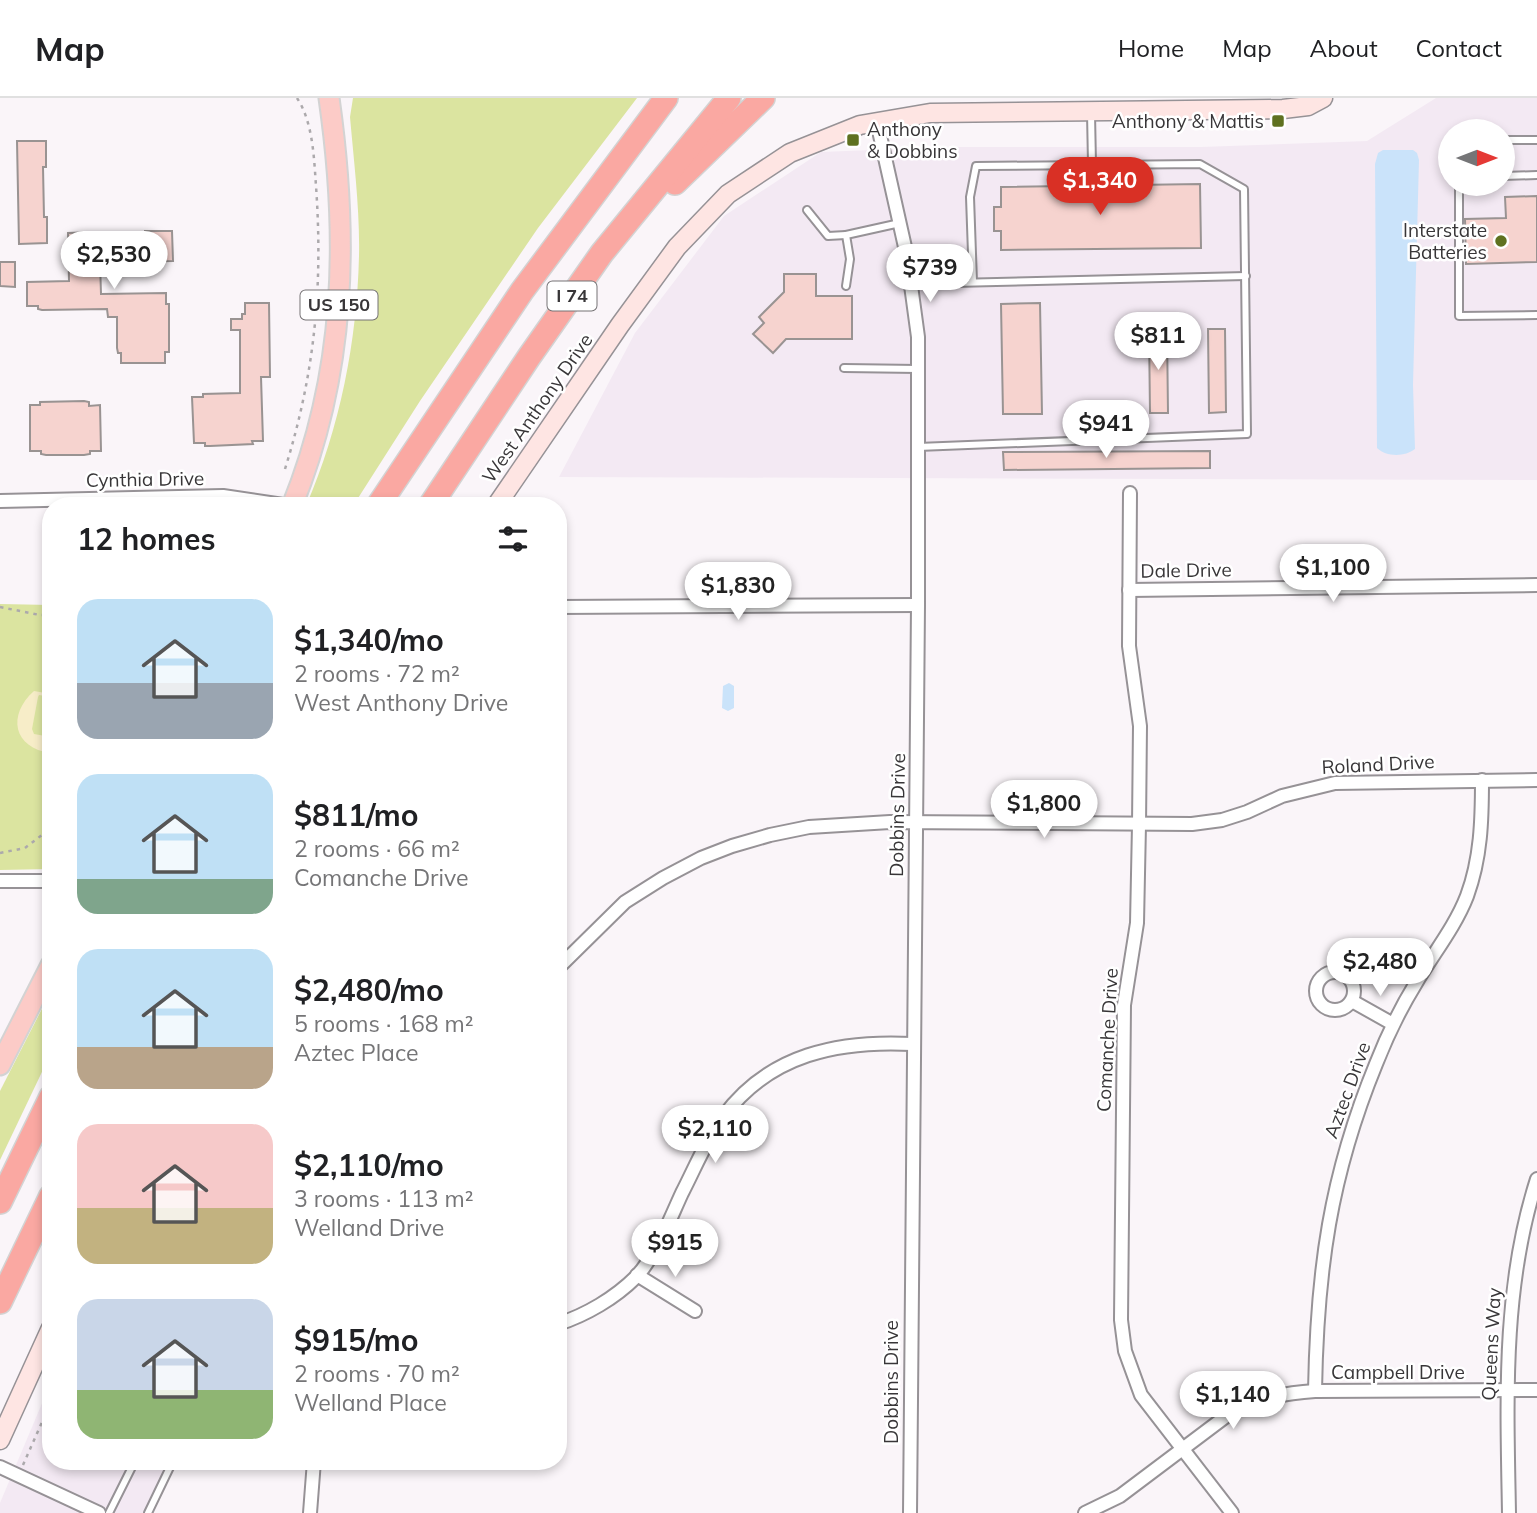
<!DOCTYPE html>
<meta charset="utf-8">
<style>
:root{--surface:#fff;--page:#f2f2f2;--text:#202124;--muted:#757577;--line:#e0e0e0;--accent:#d93025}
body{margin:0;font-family:Mulish,sans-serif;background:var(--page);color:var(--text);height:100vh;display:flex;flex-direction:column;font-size:26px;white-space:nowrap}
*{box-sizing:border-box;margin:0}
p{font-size:23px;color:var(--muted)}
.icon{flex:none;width:38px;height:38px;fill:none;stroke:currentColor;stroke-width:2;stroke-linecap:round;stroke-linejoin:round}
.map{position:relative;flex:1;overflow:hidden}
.details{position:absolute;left:42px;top:399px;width:525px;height:973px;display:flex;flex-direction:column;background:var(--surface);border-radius:28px;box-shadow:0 4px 10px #0003}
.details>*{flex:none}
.needle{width:46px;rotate:90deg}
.fabs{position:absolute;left:1438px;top:21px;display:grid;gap:14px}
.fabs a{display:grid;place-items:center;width:77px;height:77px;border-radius:50%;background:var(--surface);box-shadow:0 4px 10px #0003;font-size:35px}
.price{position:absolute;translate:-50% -60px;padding:0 16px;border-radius:24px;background:#fff;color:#222;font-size:23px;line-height:46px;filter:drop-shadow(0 2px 4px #0008)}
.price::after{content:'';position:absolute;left:50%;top:42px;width:21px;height:16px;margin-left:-10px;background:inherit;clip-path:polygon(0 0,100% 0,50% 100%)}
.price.selected{background:var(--accent);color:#fff}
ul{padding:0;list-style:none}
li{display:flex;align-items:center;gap:21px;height:175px;padding:0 35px}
li span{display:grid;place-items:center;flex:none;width:196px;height:140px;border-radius:21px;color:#555}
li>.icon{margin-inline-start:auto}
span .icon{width:84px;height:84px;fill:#fffc;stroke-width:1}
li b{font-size:30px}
h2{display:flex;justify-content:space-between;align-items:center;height:84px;padding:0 35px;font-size:30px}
header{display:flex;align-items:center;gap:42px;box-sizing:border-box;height:98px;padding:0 35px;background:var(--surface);border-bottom:2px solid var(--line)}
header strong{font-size:33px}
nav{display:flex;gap:38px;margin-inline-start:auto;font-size:24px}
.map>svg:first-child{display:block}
</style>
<header>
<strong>Map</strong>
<nav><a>Home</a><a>Map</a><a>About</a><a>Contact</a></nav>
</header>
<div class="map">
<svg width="1537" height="1415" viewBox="0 0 1537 1415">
<rect width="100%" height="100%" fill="#faf5f9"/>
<g fill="#f3e9f3" fill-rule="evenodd">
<path d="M1436 0H1537V382L559 379 635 235 724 118 821 54 948 49H1201L1367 43ZM1451 33H1503V86H1451Z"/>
<path d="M51 1284V1363H174L151 1415H0V1405Z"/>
</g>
<g fill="#dbe4a0">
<path d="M353 0H637L538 130 420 303 353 408H306C340 330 357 243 359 158 360 112 354 65 350 19Z"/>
<path d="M0 506 51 507V771L0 772Z"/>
<path d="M51 893V955L0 1062V993Z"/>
</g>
<path fill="#f7edc8" d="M34 593 51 596V599L39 597 38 599 32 631 34 636 51 639V655C13 650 7 617 34 593Z"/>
<g fill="#cae3fa">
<path d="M1383 52H1413L1417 55 1419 62 1413 287 1415 351C1405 359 1386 359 1377 350L1375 66 1378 55Z"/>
<path d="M729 585 734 588V610L728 613 722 610 723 588Z"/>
</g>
<g fill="#f6d3cf" stroke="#999392" stroke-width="2">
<path d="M17 43H46V69H43L44 119H47V145L19 146Z"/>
<path d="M1200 86 1201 150 1001 152V133H994V109H1001V89Z"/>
<path d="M1537 98V164L1466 166 1465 121 1506 120 1505 99Z"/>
<path d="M145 133H172L173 163 100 164 101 196 166 195V206H169V254H165V265H121V255H118L117 250V219H108L107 211 42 212 38 211V208H27V184L69 183 68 135 95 134V137L145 136Z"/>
<path d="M0 164H15V189L0 188Z"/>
<path d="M784 176H816V198H852V241H786L773 255 753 236 764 225 759 219 784 194Z"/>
<path d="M245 205H269L270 279H261L263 343H252L253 346 210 348H205V345H194L192 299H203V296L240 295V232H231V221H242V216H245Z"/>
<path d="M1040 205 1042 316H1003L1001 206Z"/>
<path d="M1208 231H1225L1226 314 1209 315Z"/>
<path d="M1149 232H1167L1168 315H1150Z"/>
<path d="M84 303 89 304V308L100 307 101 353H90V356L84 357H46L41 356V353H30V307H40V304Z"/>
<path d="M1210 353V370L1004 372 1003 354Z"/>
</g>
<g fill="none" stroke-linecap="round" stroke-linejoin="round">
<defs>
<g id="lane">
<path d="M1091 15 1092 66"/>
<path d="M1503 42H1537"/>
<path d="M1503 78 1537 77"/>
<path d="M1459 86V218L1537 217"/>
<path d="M807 112 828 138 846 137"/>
<path d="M911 186 1246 178"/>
<path d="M846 188 850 161 846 137 900 125"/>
<path d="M844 270 918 271"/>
<path d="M918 349 1247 336 1244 91 1200 66 976 68 970 99 973 184"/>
<path d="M109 1415 135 1363"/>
<path d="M148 1415 173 1363"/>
</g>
<g id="street">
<path d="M877 24 907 158 918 239V507L910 1415"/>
<path d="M1130 395 1129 548 1140 628 1139 727 1137 825 1124 907 1121 1222 1125 1253 1141 1297 1232 1415"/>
<path d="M0 403 223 398 290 408"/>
<path d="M1129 492 1537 487"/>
<path d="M558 509 918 507"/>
<path d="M0 783H51"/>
<path d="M558 870 625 804 663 780 701 760 732 748 770 737 809 729 890 724 1192 726 1222 722 1247 714 1282 698 1335 685 1537 682"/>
<circle cx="1335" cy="893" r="19"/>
<path d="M1352 903 1393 926"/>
<path d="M637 1177 695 1213"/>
<path d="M558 1226C586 1217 615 1200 636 1179 657 1156 669 1123 682 1095 695 1070 706 1042 723 1019 769 956 839 942 913 946"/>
<path d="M1315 1293C1317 1173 1330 1078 1376 966 1387 938 1400 911 1416 885 1433 856 1455 829 1467 798 1481 760 1482 722 1482 682"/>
<path d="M0 1369 99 1415"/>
<path d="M310 1415 314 1363"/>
<path d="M1085 1415 1120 1398 1233 1313C1260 1300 1285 1295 1315 1293L1537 1292"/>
<path d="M1509 1415C1507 1302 1502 1190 1537 1081"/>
</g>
<g id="secondary">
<path d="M496 408 620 227 677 149 728 96 790 55 860 27 930 15 1283 11 1308 8 1323 0"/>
<path d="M0 1342 51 1230"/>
</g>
<g id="primary">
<path d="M292 408C346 275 349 140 329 0"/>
<path d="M0 967 51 867"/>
</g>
<g id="highway">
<path d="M675 85 763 0"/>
<path d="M378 408 522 193 666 0"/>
<path d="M430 408 529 259 602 155 729 0"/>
<path d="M0 1104 51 999"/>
<path d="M0 1204 51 1098"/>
</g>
</defs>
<use href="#lane" stroke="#969296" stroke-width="10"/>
<use href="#street" stroke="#969296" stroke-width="16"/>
<use href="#secondary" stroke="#969296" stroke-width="21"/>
<use href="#primary" stroke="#d3d3d3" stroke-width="23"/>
<use href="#highway" stroke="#d3d3d3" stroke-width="26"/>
<g stroke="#aca9ac" stroke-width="2.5" stroke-dasharray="3.5 5" stroke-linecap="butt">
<path d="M285 371C315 275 323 188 316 88 314 60 313 24 297 0"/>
<path d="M0 509 40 517H51"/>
<path d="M0 755 25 750 51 730"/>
<path d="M23 1367 46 1315"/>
</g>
<use href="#lane" stroke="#fff" stroke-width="6"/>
<use href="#street" stroke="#fff" stroke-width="12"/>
<use href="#secondary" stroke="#fee5e3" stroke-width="18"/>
<use href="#primary" stroke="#fccbc7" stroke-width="19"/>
<use href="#highway" stroke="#faa8a2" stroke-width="23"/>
</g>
<g fill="#5f7120" stroke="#fff" stroke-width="2.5">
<rect x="1271" y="16" width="14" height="14" rx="3.5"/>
<rect x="846" y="35" width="14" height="14" rx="3.5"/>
<circle cx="1501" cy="143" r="7"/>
</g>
<g text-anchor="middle" stroke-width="5" stroke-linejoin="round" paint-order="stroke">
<g fill="#fff" stroke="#747274" stroke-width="2">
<rect x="547.5" y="183.5" width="49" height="29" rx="5"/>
<rect x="300.5" y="192.5" width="77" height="29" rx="5"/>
</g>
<g font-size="18" font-weight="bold" fill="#383638">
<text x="572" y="204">I 74</text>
<text x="339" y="213">US 150</text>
</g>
<g font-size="19" fill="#383638" stroke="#fff" text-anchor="end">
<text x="1264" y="30">Anthony &amp; Mattis</text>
<text x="867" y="38" text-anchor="start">Anthony<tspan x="867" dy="22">&amp; Dobbins</tspan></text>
<text x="1487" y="139">Interstate<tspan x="1487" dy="22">Batteries</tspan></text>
</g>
<g font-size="19" fill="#383638" stroke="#fff">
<text transform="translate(537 310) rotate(-55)" y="7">West Anthony Drive</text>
<text transform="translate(145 381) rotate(-1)" y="7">Cynthia Drive</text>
<text transform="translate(1186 472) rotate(-1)" y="7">Dale Drive</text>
<text transform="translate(1378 666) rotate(-3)" y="7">Roland Drive</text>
<text transform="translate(897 717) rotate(-89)" y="7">Dobbins Drive</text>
<text transform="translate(1107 942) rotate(-87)" y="7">Comanche Drive</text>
<text transform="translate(1347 992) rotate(-70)" y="7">Aztec Drive</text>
<text transform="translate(1491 1246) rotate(-87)" y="7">Queens Way</text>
<text x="1398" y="1281">Campbell Drive</text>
<text transform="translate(891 1284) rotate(-90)" y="7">Dobbins Drive</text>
</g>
</g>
</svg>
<div class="fabs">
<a><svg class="needle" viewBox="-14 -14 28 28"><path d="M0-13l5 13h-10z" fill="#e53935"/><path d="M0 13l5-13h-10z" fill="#757577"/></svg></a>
</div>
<b class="price selected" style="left:1100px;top:119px">$1,340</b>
<b class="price" style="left:114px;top:193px">$2,530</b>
<b class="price" style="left:930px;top:206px">$739</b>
<b class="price" style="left:1158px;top:274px">$811</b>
<b class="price" style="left:1106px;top:362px">$941</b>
<b class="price" style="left:1333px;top:506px">$1,100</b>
<b class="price" style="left:738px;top:524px">$1,830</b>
<b class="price" style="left:1044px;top:742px">$1,800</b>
<b class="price" style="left:1380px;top:900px">$2,480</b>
<b class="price" style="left:715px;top:1067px">$2,110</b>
<b class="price" style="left:675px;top:1181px">$915</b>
<b class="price" style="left:1233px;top:1333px">$1,140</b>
<section class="details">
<h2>12 homes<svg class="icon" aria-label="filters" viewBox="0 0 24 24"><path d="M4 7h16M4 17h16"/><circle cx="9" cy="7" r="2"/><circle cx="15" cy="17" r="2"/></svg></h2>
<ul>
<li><span style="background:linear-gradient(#bfe0f5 60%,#9aa5b1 0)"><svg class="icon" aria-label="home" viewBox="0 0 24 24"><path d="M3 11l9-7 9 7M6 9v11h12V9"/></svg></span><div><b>$1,340/mo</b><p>2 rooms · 72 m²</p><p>West Anthony Drive</p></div></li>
<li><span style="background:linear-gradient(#bfe0f5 75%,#7fa58c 0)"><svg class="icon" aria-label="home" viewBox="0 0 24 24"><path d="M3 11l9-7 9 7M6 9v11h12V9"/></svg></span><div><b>$811/mo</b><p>2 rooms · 66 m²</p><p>Comanche Drive</p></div></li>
<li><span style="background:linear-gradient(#bfe0f5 70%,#b9a48a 0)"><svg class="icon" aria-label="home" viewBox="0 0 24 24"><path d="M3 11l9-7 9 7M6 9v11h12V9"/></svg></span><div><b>$2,480/mo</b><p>5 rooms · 168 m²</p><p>Aztec Place</p></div></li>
<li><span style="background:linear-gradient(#f6c9c9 60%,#c2b280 0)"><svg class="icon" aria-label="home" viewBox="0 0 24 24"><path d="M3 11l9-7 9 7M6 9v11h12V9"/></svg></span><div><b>$2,110/mo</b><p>3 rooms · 113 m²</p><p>Welland Drive</p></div></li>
<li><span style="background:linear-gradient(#c9d6e8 65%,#8fb573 0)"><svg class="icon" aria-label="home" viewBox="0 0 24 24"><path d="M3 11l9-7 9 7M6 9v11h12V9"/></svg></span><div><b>$915/mo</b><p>2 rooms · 70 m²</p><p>Welland Place</p></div></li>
</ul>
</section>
</div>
